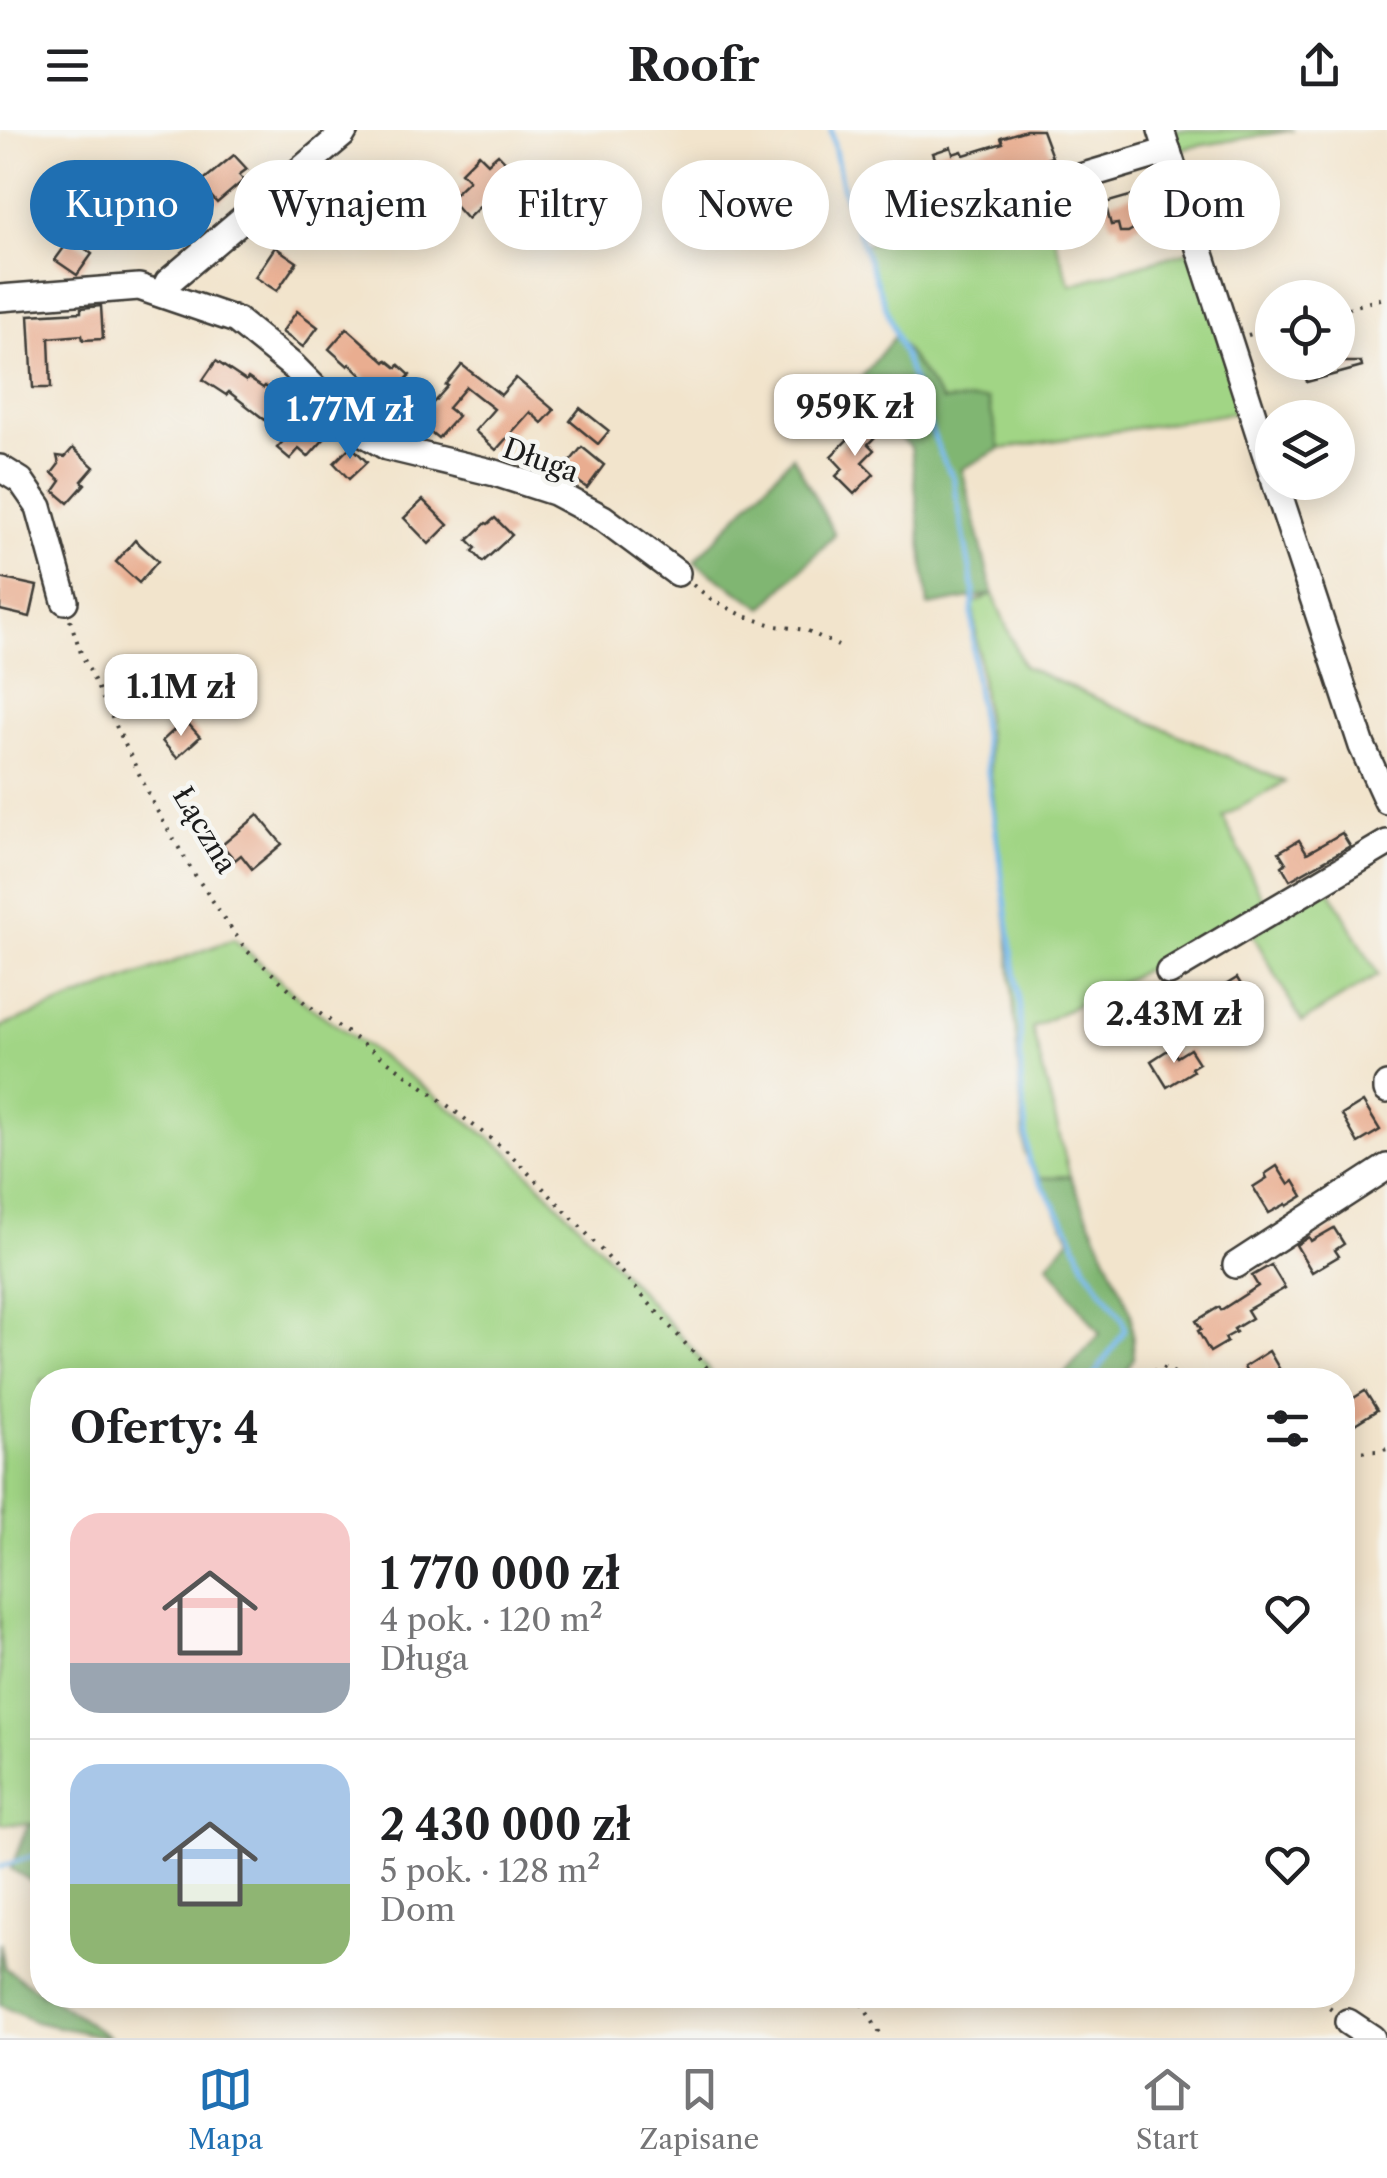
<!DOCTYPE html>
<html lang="pl">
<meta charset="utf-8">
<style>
:root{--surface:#fff;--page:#f6f6f6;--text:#202124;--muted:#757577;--line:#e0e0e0;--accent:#1f6fb2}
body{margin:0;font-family:"Libre Caslon Text",serif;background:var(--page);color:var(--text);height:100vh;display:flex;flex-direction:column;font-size:38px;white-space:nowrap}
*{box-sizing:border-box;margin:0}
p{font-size:32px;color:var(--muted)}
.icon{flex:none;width:55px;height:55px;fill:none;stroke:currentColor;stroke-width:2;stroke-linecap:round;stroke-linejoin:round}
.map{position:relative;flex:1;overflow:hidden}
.sheet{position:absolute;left:30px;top:1238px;width:1325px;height:640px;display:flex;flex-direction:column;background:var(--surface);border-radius:40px;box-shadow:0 5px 25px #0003}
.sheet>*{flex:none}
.guide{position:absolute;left:30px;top:30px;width:1328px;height:90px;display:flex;gap:20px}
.controls{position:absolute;left:1255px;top:150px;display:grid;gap:20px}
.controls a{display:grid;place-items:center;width:100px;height:100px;border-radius:50%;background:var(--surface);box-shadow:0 5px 25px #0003;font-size:50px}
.price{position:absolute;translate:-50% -85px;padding:0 22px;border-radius:20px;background:#fff;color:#222;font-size:32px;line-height:65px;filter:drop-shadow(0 2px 5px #0008)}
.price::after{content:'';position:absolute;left:50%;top:60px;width:30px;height:22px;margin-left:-15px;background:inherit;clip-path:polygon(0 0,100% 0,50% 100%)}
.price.current{background:var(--accent);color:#fff}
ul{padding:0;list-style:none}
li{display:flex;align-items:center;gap:30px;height:250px;padding:0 40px}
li+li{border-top:2px solid var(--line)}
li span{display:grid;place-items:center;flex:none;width:280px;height:200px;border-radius:30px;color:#555}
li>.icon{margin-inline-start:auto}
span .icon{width:120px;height:120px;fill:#fffc;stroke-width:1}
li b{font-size:42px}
h2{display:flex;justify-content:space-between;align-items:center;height:120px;padding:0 40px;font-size:42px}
.tag{padding:0 35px;border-radius:45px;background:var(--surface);box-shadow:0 5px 25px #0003;font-size:35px;line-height:90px}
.tag.current{background:var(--accent);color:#fff}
header{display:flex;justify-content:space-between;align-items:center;height:130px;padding:0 40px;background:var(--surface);font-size:45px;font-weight:800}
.tab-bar{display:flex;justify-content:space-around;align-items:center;height:140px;border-top:2px solid var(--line);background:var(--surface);font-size:28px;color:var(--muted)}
.tab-bar a{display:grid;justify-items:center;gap:5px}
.tab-bar .current{color:var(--accent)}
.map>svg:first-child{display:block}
</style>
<header><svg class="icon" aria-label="menu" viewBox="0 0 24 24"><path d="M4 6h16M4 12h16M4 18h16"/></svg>Roofr<svg class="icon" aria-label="share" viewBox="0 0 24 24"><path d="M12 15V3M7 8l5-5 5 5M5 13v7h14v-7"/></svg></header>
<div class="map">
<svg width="1387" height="1908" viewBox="0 0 1387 1908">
<rect width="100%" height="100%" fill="#f6f6f2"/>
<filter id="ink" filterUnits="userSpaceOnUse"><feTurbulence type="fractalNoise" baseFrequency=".01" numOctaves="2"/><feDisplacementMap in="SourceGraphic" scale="20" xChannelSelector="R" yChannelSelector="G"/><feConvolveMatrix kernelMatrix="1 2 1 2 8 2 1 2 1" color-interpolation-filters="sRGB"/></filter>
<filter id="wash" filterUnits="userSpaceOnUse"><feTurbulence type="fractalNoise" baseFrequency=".0048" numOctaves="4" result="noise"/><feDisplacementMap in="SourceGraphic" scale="40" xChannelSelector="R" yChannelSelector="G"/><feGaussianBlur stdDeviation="2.25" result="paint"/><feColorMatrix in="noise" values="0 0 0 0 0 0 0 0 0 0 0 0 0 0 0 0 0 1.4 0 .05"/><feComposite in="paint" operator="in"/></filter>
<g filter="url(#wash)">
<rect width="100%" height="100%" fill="#f2e4cc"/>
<g fill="#a1d585" stroke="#5e7850" stroke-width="2.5">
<path d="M1161 0H1294L1168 21Z"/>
<path d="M1042 70 1070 155 1199 118 1252 280 1000 319 988 270 943 271 895 206 864 115Z"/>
<path d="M993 464 1023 536 1285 652 1223 687 1267 777 1032 898 1070 1046 1040 1048 1025 1024 1009 817 973 473Z"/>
<path d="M1328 756 1378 845 1302 892 1252 803Z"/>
<path d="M234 809 305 873 417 952 508 1022 577 1093 691 1217 716 1250H42V1694H0V897Z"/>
</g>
<g fill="#80b672" stroke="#4e6947" stroke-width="2.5">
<path d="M895 206 942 271 988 269 1000 319 962 339 993 464 928 476 911 317 849 263Z"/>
<path d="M793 326 835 405 763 478 694 432Z"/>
<path d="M1070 1046 1131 1182 1134 1228 1121 1250H1059L1100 1204 1048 1134 1070 1108 1040 1048Z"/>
<path d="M42 1694V1757L11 1739 28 1695Z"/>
<path d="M0 1812 5 1838 42 1863V1865H46L111 1908 35 1892 0 1875Z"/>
</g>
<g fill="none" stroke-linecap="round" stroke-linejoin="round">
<g stroke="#75b8eb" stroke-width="5">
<path d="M831 0 843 61 924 281 944 332 953 347 974 461 972 481 974 542 1020 877 1021 949 1029 1033 1071 1102 1085 1136 1122 1188 1125 1200 1091 1250"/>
<path d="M0 1737 42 1723"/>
</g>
</g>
<g id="blocks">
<g fill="#e9ad90">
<path d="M1026 0H1042L1052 27 1034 33 1033 29 962 52 961 48 905 65 907 73 900 75 901 78 877 86 865 53 876 50 873 42 894 35 897 45 936 31 933 23 951 17 953 24 962 21 964 25 1003 13 1001 8Z"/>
<path d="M479 24 488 33 498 24 516 43 510 48 519 57 507 68 498 59 467 89 449 69 469 50 461 42Z"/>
<path d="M234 25 247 39 239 45 244 50 217 73 200 53Z"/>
<path d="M306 58 332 85 317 101 314 98 304 109 291 97 302 86 290 74Z"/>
<path d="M1150 64 1156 87 1140 92 1141 94 1134 96 1135 98 1128 102H1120L1118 94 1111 95 1105 73 1133 65 1134 68Z"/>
<path d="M71 108 92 124 77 145 55 130Z"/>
<path d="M275 117 297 132 277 161 255 147Z"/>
<path d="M101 176 103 209 83 210 82 205 49 208 51 258H33L29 185 81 182V178Z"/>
<path d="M297 181 318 197 303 217 282 202Z"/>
<path d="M347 198 385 232 387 230 397 238 399 235 410 245 390 266 381 258 378 261 350 234 348 236 329 219Z"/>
<path d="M216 231 246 251 248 248 263 258 265 256 325 308 308 327 299 319 290 329 277 318 287 307 229 262 226 265 203 250Z"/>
<path d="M1302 232H1361L1362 237 1307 252Z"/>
<path d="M462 235 501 265 516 248 554 280 542 293 530 282 496 320 475 301 494 279 466 257 448 278 458 286 438 308 417 291 448 256 446 255Z"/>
<path d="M580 278 609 301 598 314 570 291Z"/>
<path d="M865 292 877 305 868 314 874 320 862 332 874 344 854 364 836 346 843 339 831 326Z"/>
<path d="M351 316 367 332 349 349 334 333Z"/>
<path d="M582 317 604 335 587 358 563 340Z"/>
<path d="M73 318 94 337 82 351 85 354 68 373 54 361 61 351 52 343 59 334 57 326 65 327Z"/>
<path d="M423 370 448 395 429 414 404 388Z"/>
<path d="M495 388 512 405 483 432 473 421 476 418 468 410 486 393 488 394Z"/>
<path d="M135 410 158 431 139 453 116 432Z"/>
<path d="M0 448 37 456 30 487 0 480Z"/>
<path d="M185 590 200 607 177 628 162 611Z"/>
<path d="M258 685 282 714 252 739 241 725 235 730 222 715Z"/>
<path d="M1342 703 1350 716 1290 750 1282 736 1286 733 1279 722 1299 710 1307 723Z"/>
<path d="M1237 848 1250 870 1221 887 1208 866Z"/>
<path d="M1171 918 1177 927 1190 919 1199 933 1191 938 1193 941 1167 957 1151 931Z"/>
<path d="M1363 972 1380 1000 1358 1013 1342 985Z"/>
<path d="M1277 1036 1289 1055 1294 1051 1303 1066 1287 1076 1286 1074 1269 1083 1253 1057 1267 1048 1265 1044Z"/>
<path d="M1334 1098 1344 1114 1335 1120 1339 1126 1312 1142 1296 1115 1309 1107 1311 1111Z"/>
<path d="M1271 1135 1285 1158 1247 1180 1252 1188 1234 1199 1236 1202 1225 1208 1227 1212 1210 1222 1198 1201 1201 1199 1196 1191 1219 1177 1221 1180 1258 1156 1252 1146Z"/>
<path d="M1269 1221 1280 1240 1262 1250H1231L1246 1241 1244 1237Z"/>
<path d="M1342 1255 1352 1269 1365 1261 1377 1280 1342 1302Z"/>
</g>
</g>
</g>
<g filter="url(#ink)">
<use href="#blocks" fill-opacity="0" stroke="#3c3a36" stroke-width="2.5"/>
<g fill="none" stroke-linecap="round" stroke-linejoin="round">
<defs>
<g id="minor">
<path d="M1161 0 1272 344"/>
<path d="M936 90 1168 21"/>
<path d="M162 164 168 152 342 5 345 0"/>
<path d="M0 168 139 157 236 190 294 237 353 297 387 317 495 343 554 362 603 388 677 443"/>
<path d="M0 338 21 351 39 377 65 471"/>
<path d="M1275 352 1362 616 1387 671"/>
<path d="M1169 842 1387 713"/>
<path d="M1387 955V960"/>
<path d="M1236 1135 1387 1037"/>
<path d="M1348 1892 1372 1908"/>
</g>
</defs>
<use href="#minor" stroke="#3c3a36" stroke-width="30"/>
<g stroke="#3c3a36" stroke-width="4" stroke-dasharray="2.5 8" stroke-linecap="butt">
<path d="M1338 181 1387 167"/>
<path d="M1248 205 1272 198"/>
<path d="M693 455 711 469 744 486 776 496 806 500 838 516"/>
<path d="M70 490 81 523 156 679 193 742 246 820 305 873 417 952 508 1022 577 1093 718 1250"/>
<path d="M1134 1250 1162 1237 1189 1250"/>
<path d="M1342 1322 1380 1321 1387 1319"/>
<path d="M856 1865 883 1908"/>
<path d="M1313 1865 1333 1881"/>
</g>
<use href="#minor" stroke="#fff" stroke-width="25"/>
</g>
</g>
<g text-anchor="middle" stroke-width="9" stroke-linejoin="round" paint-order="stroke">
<g font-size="28" fill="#1c1c1c" stroke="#f6f6f2">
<text transform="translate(541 330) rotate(20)" y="10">Długa</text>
<text transform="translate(205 700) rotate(59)" y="10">Łączna</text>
</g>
</g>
</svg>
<div class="controls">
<a><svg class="icon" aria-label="locate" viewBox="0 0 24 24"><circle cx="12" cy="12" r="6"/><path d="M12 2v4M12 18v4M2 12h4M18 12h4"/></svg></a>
<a><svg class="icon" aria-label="layers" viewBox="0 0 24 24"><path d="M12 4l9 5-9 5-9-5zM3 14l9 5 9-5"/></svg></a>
</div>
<b class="price" style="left:855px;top:329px">959K zł</b>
<b class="price current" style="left:350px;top:332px">1.77M zł</b>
<b class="price" style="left:181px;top:609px">1.1M zł</b>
<b class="price" style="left:1174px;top:936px">2.43M zł</b>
<div class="guide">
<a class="tag current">Kupno</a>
<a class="tag">Wynajem</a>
<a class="tag">Filtry</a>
<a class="tag">Nowe</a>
<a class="tag">Mieszkanie</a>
<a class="tag">Dom</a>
</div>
<section class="sheet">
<h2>Oferty: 4<svg class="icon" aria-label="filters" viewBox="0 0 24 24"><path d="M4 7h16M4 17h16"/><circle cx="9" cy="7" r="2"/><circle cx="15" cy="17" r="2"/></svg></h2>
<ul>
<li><span style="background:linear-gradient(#f6c9c9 75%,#9aa5b1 0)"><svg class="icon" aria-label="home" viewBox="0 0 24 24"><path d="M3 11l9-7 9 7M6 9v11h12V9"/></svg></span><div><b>1 770 000 zł</b><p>4 pok. · 120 m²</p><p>Długa</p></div><svg class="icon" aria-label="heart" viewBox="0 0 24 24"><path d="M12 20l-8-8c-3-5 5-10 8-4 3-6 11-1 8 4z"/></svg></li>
<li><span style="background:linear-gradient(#a9c7e8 60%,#8fb573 0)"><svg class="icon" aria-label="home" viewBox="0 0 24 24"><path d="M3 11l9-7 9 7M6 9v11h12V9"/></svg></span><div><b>2 430 000 zł</b><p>5 pok. · 128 m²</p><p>Dom</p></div><svg class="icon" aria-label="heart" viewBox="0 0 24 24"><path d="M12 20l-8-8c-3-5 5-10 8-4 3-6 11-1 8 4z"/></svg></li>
</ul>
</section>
</div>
<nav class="tab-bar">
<a class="current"><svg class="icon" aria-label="map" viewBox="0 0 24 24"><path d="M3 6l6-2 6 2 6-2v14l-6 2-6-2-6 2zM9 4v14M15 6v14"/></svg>Mapa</a>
<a><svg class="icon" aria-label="saved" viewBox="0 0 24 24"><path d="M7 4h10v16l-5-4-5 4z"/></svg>Zapisane</a>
<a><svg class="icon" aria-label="home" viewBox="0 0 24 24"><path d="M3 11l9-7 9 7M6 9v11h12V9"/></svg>Start</a>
</nav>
